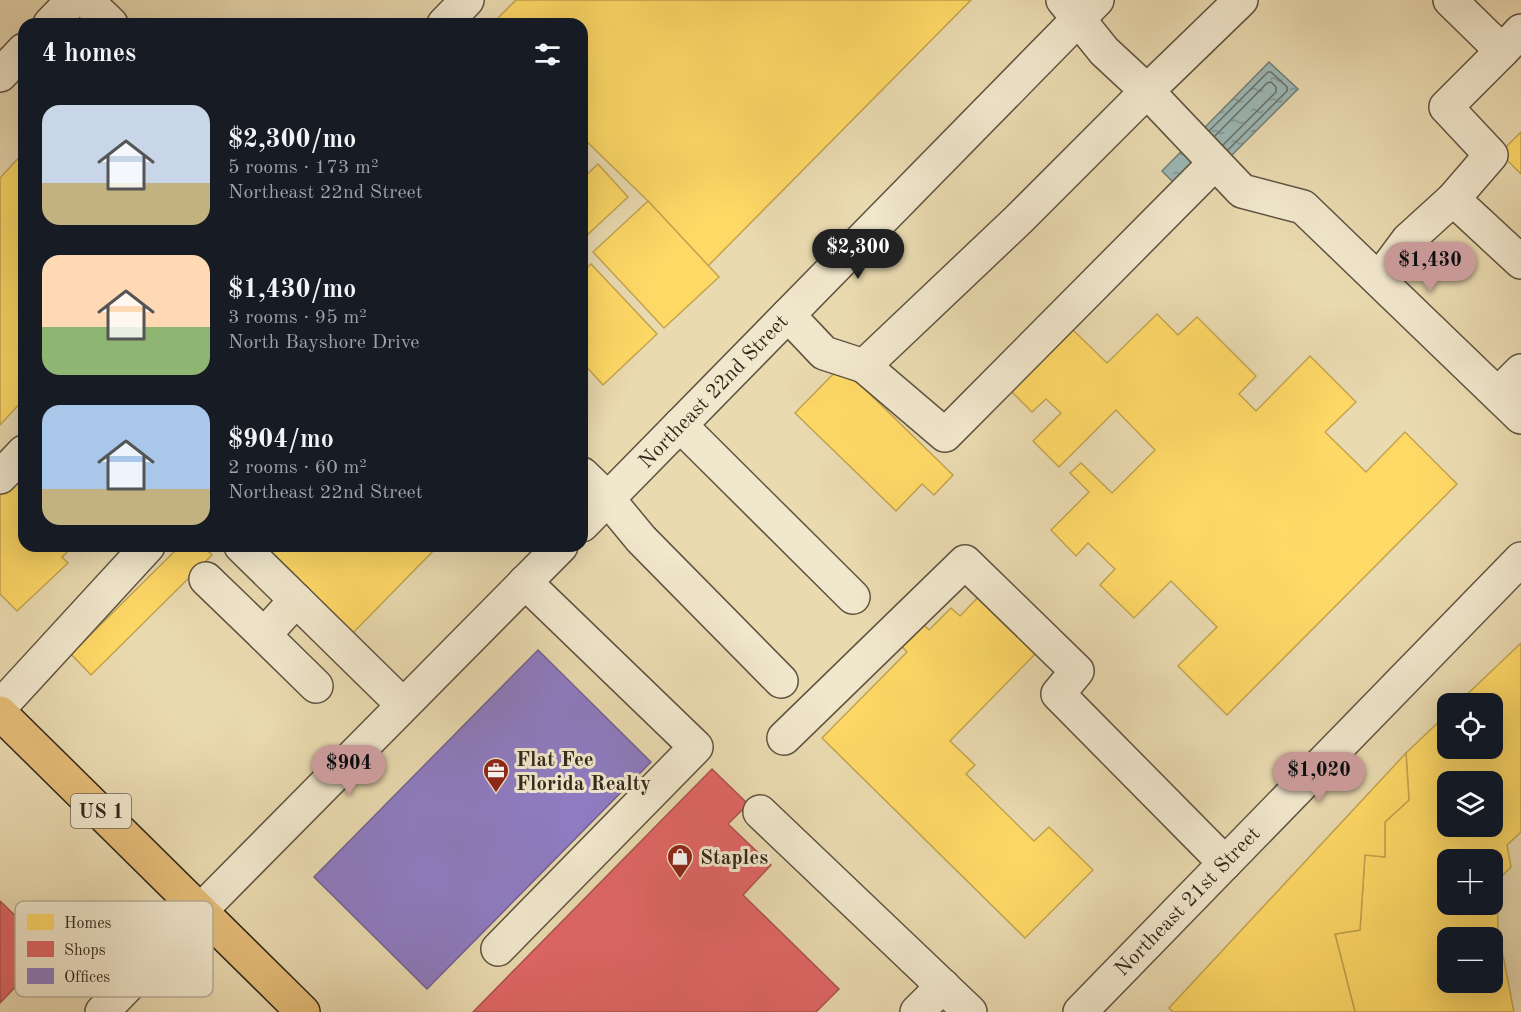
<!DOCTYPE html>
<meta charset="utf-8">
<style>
:root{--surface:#171b24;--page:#20242c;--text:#f1f3f6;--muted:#9ea1a6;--accent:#c59692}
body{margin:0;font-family:"Old Standard TT",serif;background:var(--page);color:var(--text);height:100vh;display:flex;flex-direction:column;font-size:22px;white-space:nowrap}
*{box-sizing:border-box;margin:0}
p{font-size:20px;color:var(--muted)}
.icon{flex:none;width:33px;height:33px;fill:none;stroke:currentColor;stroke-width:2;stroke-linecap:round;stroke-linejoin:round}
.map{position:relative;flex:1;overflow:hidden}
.sheet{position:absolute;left:18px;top:18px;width:570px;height:534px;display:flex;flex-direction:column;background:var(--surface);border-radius:18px;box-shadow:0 6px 24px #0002}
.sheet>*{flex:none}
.controls{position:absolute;left:1437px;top:693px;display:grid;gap:12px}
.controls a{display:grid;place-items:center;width:66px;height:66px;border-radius:12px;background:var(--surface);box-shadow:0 6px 24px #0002;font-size:30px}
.price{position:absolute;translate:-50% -51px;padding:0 14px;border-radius:21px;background:var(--accent);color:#111;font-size:20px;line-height:39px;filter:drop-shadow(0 2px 3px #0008)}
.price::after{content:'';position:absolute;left:50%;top:36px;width:18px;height:14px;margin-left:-9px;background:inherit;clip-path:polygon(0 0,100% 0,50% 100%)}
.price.on{background:#222;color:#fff}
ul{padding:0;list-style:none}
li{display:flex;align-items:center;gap:18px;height:150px;padding:0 24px}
li span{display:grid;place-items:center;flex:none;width:168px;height:120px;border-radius:18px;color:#555}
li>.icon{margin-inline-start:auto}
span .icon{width:72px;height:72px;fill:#fffc;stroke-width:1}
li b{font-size:26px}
h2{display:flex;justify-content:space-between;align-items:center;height:72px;padding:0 24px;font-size:26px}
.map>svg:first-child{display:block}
</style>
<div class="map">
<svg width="1521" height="1012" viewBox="0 0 1521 1012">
<defs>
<pattern id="water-ripples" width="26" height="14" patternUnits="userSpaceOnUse" patternTransform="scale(1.5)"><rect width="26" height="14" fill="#9cb8b6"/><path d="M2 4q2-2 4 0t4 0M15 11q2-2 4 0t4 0" fill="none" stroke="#809693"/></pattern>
</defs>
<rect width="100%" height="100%" fill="#eadab0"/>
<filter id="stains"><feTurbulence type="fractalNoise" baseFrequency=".00333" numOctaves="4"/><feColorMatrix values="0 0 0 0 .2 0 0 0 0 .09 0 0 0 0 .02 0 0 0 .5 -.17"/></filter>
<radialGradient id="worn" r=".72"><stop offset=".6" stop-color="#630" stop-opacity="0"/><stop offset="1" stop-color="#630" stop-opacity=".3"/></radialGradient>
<path fill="url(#water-ripples)" stroke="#727e78" stroke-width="1.5" d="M1269 62 1298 89 1189 198 1162 171Z"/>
<g fill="#ffd966" stroke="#c2a450" stroke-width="1.5" fill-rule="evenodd">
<path d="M516 0H971L708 266 648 201 582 137V24H492Z"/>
<path d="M1521 132V174L1500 153Z"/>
<path d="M24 152V399L0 425V178Z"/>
<path d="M598 164 628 197 584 238 582 236V179Z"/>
<path d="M648 201 719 277 664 328 593 252Z"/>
<path d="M591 264 657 334 603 385 582 362V273Z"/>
<path d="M1157 314 1178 335 1197 317 1256 376 1239 394 1256 411 1310 356 1356 402 1325 432 1366 472 1405 432 1457 484 1227 715 1178 666 1217 627 1171 581 1134 618 1100 585 1115 569 1088 543 1076 556 1051 530 1089 492 1070 473 1081 463 1112 493 1155 450 1116 410 1059 467 1033 441 1061 413 1046 399 1032 412 1011 391 1073 330 1107 363Z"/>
<path d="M841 366 953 475 934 495 922 484 896 511 795 413Z"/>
<path d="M24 473V546H73L62 557 68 563 17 611 0 594V495Z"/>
<path d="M180 546H203L212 555 91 675 71 654Z"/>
<path d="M254 546H438L348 638Z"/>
<path d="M983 592 1040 649 950 741 975 765 966 774 1034 841 1049 827 1093 870 1025 938 822 738 907 652 897 641 918 619 929 630 951 608 960 616Z"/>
<path d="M1521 643V832L1507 845 1511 867 1497 881 1498 930 1514 1012H1355L1335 934 1360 930 1365 855 1385 857V822L1409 800 1406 753 1448 713V748H1492V704H1457ZM1448 782H1492V826H1448ZM1448 860H1492V904H1448ZM1448 938H1492V982H1448Z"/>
<path d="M1406 753 1409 800 1385 822V857L1365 855 1360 930 1335 934 1355 1012H1173L1169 1008Z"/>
</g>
<g fill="#e06666" stroke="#ac5350" stroke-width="1.5">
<path d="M712 769 748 804 728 824 771 865 743 895 839 989 816 1012H473Z"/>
<path d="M0 901 51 950 0 1003Z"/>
</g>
<path fill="#8e7cc3" stroke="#726391" stroke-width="1.5" d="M538 650 651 762 427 989 314 877Z"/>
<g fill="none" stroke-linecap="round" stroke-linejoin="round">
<g stroke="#677069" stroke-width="1.5">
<path d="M1209 131 1268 72H1271L1287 87V91L1228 150"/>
<path d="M1215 136 1267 83 1271 82 1276 87V92L1223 145"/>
</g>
<defs>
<g id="minor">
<path d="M86 0 111 24"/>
<path d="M1241 0 1147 91 1242 191 1303 207 1521 417"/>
<path d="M1450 0 1502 51 1521 31"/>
<path d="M50 24 73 0"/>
<path d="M444 24 467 0"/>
<path d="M0 75 24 50"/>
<path d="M1453 199 1521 262"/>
<path d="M1379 279 1408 240 1453 199 1491 155 1446 107 1502 51"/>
<path d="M788 315 824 353 864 366 1018 220 1147 91 1104 51 1063 0"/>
<path d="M864 366 945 435 1215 163"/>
<path d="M1498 394 1521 371"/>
<path d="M680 425 853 597"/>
<path d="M582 474 608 499 641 539 781 681"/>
<path d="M0 477 24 452"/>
<path d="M582 525 1097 0"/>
<path d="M241 546 296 600"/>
<path d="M206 579 264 635"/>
<path d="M316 686 264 635 296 600 403 705"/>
<path d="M0 707 148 546"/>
<path d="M784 738 965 562 1077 671 1058 694 1225 863"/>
<path d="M760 812 970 1012"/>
<path d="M498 949 696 747 525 582"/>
<path d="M102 1012 201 910 561 546"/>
<path d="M917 1012 943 986"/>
<path d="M1080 1012 1521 559"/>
</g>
<path id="major" d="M0 713 303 1012"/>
</defs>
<use href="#minor" stroke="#605441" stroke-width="36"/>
<use href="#major" stroke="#32281c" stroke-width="36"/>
<use href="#minor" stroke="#f1e7cc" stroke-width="33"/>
<use href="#major" stroke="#e5bd78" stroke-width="33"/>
</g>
<defs>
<symbol id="office-pin" viewBox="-11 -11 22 30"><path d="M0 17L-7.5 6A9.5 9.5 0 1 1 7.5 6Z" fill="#8f2418" stroke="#f1e7cc"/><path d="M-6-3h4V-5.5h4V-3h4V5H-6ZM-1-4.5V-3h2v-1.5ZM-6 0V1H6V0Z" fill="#fff"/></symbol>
<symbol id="shop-pin" viewBox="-11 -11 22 30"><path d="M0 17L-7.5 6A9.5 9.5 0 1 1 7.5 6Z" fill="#8f2418" stroke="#f1e7cc"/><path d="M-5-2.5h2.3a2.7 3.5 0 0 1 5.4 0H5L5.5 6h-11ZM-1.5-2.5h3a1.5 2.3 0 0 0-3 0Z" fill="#fff"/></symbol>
</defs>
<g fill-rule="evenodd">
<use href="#office-pin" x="481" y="756" width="30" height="40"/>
<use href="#shop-pin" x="665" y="842" width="30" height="40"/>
</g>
<g text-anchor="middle" stroke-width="6" stroke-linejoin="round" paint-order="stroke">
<rect fill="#f1e7cc" stroke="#6b6151" stroke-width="1.5" x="71" y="794" width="60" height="34" rx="4.5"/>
<g font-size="20" font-weight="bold" fill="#32281c">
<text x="101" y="818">US 1</text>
</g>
<g font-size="21" fill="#32281c" stroke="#f1e7cc">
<text transform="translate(713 391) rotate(-46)" y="7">Northeast 22nd Street</text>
<text transform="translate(1187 901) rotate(-46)" y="7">Northeast 21st Street</text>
</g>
<g font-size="21" font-weight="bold" fill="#32281c" stroke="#f1e7cc" text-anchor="start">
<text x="516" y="766">Flat Fee<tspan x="516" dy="24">Florida Realty</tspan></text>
<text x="700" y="864">Staples</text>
</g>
</g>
<rect x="15" y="901" width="198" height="96" rx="9" fill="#f1e7cc" stroke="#b8ae97" stroke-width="1.5"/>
<rect x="27" y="914" width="27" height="16" fill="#ffd966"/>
<rect x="27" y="941" width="27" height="16" fill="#e06666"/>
<rect x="27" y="968" width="27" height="16" fill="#8e7cc3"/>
<g font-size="16" fill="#32281c">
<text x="64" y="928">Homes</text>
<text x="64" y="955">Shops</text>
<text x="64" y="982">Offices</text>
</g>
<rect width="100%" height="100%" filter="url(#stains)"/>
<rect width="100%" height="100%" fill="url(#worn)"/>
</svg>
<div class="controls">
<a><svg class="icon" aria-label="locate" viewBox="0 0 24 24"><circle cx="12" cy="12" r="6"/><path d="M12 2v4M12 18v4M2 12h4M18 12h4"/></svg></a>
<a><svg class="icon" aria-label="layers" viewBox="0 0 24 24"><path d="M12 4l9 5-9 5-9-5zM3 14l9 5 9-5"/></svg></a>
<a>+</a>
<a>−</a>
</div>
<b class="price on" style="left:858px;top:280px">$2,300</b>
<b class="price" style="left:1430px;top:293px">$1,430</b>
<b class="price" style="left:349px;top:796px">$904</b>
<b class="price" style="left:1319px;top:803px">$1,020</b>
<section class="sheet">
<h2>4 homes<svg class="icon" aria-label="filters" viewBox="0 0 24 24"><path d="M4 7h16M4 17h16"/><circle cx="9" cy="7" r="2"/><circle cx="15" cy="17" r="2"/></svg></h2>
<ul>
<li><span style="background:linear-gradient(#c9d6e8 65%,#c2b280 0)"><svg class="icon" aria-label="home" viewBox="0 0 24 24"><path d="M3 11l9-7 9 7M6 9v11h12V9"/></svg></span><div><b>$2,300/mo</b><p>5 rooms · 173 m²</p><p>Northeast 22nd Street</p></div></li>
<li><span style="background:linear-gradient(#ffd9b3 60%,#8fb573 0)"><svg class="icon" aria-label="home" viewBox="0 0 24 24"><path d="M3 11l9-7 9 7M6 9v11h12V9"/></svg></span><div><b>$1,430/mo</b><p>3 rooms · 95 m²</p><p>North Bayshore Drive</p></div></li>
<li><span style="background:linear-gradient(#a9c7e8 70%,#c2b280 0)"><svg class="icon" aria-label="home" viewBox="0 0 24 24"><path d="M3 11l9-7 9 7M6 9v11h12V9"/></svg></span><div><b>$904/mo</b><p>2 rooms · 60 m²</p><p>Northeast 22nd Street</p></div></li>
</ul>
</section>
</div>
